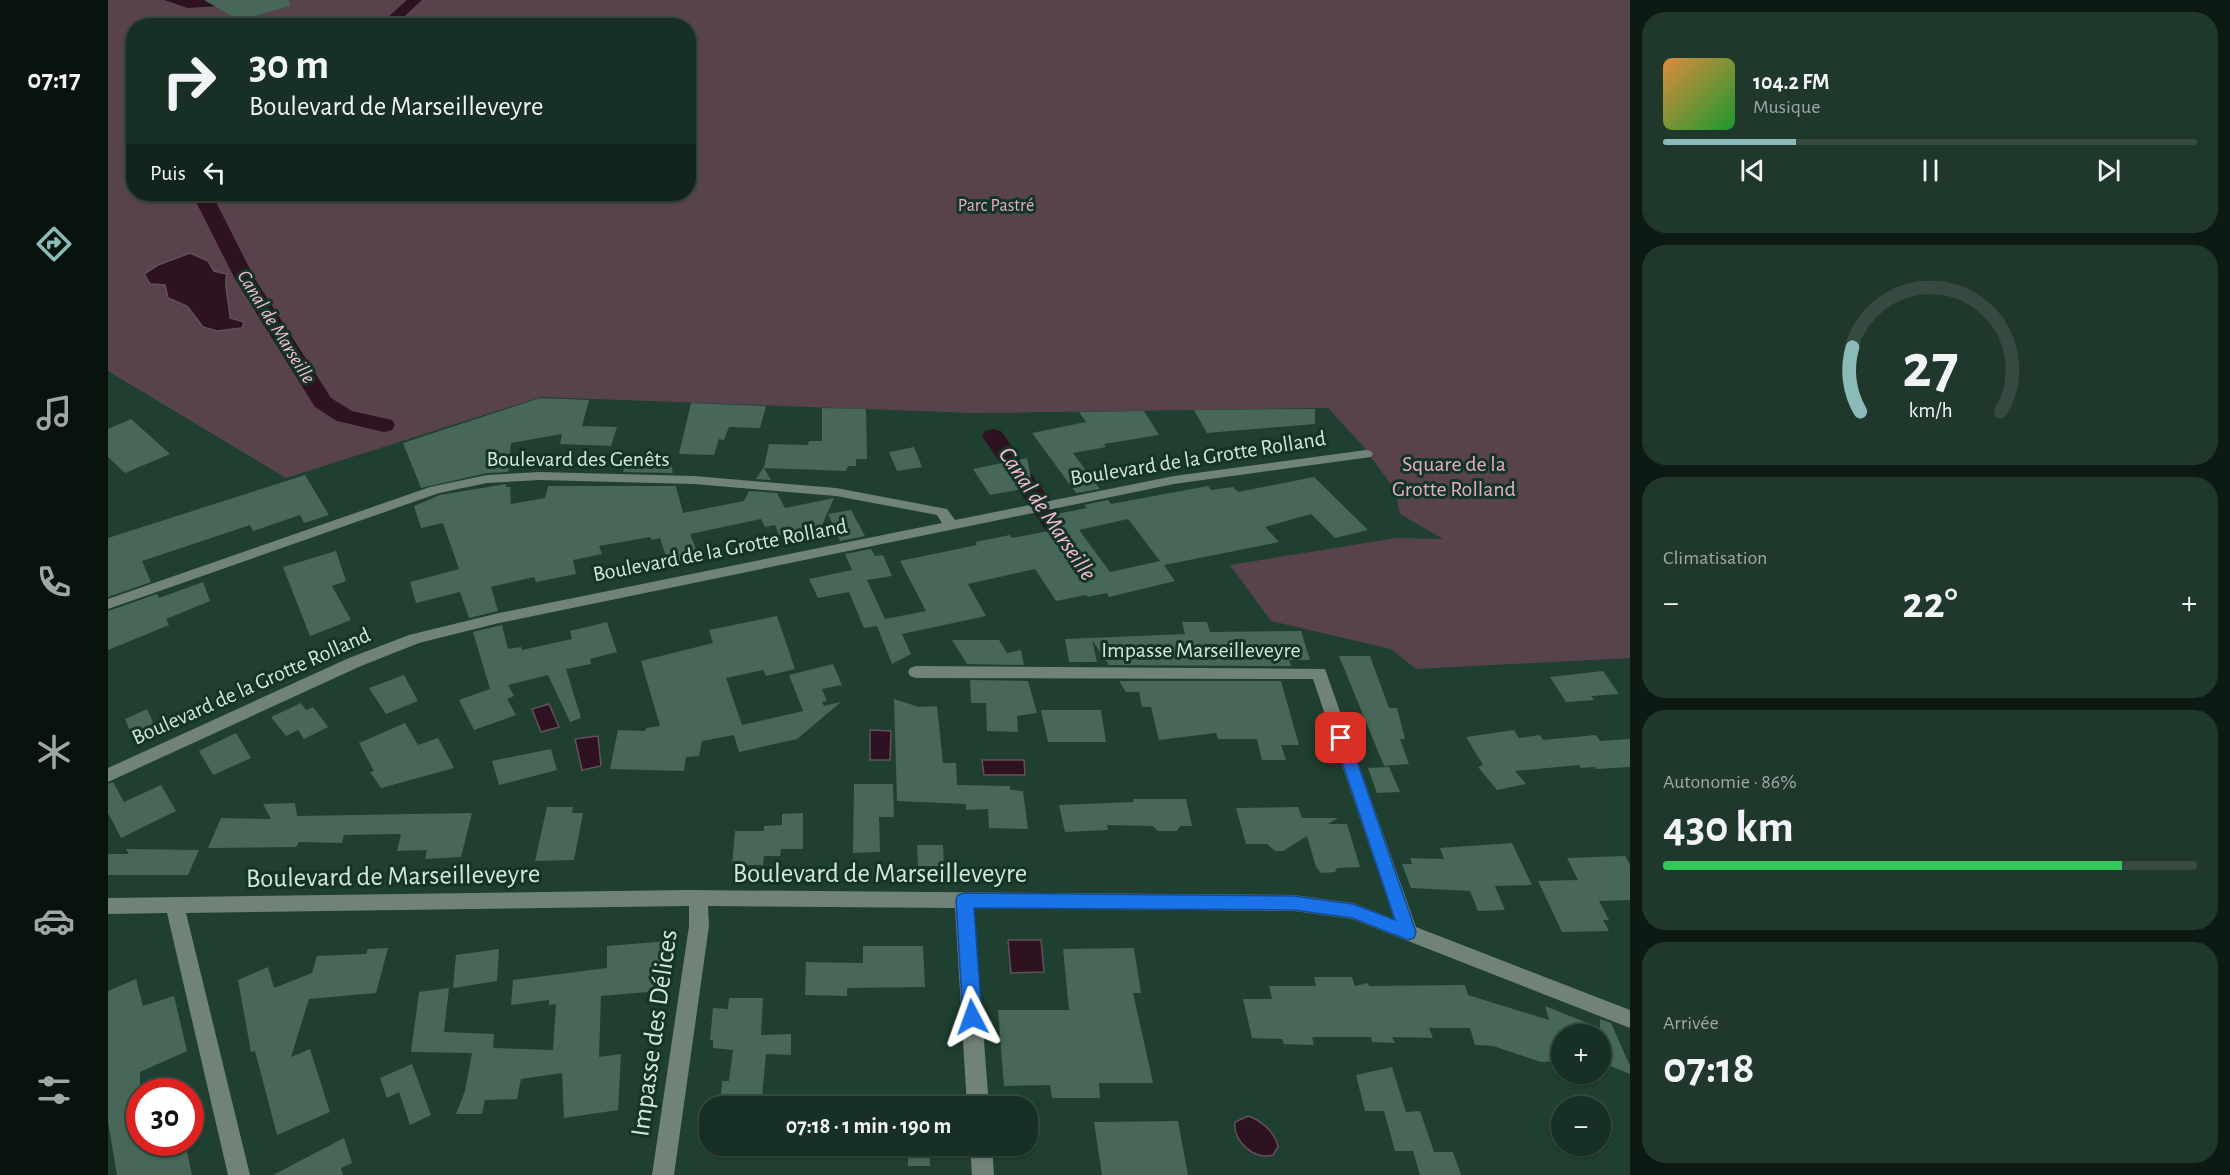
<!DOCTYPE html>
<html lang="fr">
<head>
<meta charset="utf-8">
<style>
	body { margin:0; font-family:"Alegreya Sans",sans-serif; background:#20372c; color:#f1f3f6; height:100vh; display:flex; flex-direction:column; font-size:22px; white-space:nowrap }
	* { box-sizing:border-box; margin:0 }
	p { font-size:20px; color:#9ea9a6 }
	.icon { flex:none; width:33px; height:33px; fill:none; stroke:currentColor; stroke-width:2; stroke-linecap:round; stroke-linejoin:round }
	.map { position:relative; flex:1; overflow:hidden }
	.details { display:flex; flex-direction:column; gap:12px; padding:12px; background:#0d1a14; width:600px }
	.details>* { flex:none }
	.hud { position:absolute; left:18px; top:18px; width:570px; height:183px; border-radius:24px; box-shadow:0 2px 4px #0004,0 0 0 2px #364a41; background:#172f24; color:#f1f3f6; overflow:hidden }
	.tools { position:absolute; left:1443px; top:1024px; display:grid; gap:12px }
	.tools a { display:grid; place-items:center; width:60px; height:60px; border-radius:50%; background:#172f24; box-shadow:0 2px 4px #0004,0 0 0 2px #364a41; font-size:30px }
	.speed { position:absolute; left:18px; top:1078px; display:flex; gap:12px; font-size:30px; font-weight:700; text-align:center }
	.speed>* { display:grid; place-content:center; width:78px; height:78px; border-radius:50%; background:#172f24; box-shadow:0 2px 4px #0004,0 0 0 2px #364a41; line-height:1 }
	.speed .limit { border:9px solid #d22; background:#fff; color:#111 }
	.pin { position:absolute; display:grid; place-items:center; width:51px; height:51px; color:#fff; margin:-26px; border-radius:12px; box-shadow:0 3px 9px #0006 }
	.me { position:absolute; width:66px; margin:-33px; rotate:356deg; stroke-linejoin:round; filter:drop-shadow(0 0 4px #0008) }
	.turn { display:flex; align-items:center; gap:21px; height:126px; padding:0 24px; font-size:27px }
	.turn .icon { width:78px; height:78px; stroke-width:2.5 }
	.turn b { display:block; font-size:42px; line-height:51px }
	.then { display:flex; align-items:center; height:57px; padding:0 24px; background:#0003; gap:12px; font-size:22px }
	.big { font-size:45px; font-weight:600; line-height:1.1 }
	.details .card { flex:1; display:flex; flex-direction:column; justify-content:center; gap:9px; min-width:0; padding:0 21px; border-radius:24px; background:#20372c }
	.details .dial { align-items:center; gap:0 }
	.dial svg { height:156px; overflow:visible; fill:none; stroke:#364a41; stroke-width:7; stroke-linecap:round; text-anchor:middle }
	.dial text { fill:#f1f3f6; stroke:none }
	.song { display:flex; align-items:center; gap:18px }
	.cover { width:72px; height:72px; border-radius:9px; background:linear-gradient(135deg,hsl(30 70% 55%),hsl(130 70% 35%)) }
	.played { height:6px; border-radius:3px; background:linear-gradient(90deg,#8bbbb9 25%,#364a41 25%) }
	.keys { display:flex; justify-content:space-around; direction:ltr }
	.heat { display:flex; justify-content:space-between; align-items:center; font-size:33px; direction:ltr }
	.charge { height:9px; border-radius:4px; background:linear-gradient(90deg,#34c759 86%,#364a41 0) }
	.trip { position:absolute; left:591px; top:1096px; width:339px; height:60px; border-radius:24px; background:#172f24; box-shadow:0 2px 4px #0004,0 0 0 2px #364a41; font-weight:600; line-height:60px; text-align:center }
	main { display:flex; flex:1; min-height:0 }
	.dock { display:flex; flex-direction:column; width:108px; justify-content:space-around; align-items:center; background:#09130e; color:#9ea9a6 }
	.dock .icon { width:42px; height:42px }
	.dock .current { color:#8bbbb9 }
	.dock b { font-size:27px; color:#f1f3f6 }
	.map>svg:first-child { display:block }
	.green { fill:#58434d; fill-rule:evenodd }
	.water { fill:#2f1222; stroke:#60525a; stroke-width:1.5 }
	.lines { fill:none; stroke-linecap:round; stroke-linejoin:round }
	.canal { fill:#2f1222; fill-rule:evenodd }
	.building { fill:#476858; fill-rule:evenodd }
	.minor { fill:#718279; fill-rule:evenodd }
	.route { fill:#1a73e8; stroke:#114b97; stroke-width:1.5 }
	.labels { text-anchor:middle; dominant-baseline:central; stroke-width:6; stroke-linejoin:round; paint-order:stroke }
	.far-park-label { font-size:18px; fill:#e9aac9; stroke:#143426 }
	.far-water-label { font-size:20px; font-style:italic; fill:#f9b9d8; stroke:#143426 }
	.street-label { font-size:22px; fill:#d4e6dc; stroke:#143426 }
	.park-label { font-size:22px; fill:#e9aac9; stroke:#143426 }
	.water-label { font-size:24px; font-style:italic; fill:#f9b9d8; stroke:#143426 }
	.near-street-label { font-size:27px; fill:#d4e6dc; stroke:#143426 }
</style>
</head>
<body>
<main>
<nav class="dock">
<b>07:17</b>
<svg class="icon current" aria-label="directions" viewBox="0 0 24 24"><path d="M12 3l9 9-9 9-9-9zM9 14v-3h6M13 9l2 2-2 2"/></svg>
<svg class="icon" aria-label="music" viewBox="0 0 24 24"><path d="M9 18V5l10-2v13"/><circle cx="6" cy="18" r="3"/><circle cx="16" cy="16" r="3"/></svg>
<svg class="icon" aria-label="phone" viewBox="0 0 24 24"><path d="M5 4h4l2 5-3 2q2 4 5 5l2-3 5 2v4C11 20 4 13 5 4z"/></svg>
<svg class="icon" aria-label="climate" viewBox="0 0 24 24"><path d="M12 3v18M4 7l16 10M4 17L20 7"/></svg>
<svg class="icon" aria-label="car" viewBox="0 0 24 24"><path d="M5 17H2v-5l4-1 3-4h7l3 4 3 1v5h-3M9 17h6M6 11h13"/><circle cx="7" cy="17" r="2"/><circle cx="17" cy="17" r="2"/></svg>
<svg class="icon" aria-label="filters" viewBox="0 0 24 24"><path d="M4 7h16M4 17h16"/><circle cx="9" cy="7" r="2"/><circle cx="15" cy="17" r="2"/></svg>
</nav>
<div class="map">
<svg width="1522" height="1175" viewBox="0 0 1522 1175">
	<rect width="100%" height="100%" fill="#1f3f30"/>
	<path class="green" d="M0,0H1522V658L1308,669L1283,649L1163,621L1122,565L1288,538L1335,539L1292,514L1287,490L1255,446L1220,408L866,413L433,397L178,478L0,371ZM26,26H580V194H26Z"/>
	<g class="water">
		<path d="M82,253L100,261L106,271L119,274C115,285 122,305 122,318L136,322L134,328L109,331L95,327L79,306L60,298L57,285L42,284L36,274L50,265Z"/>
		<polygon points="441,704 451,727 433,732 424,709"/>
		<polygon points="762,730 783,731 782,760 762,760"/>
		<polygon points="490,736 493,766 474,770 467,739"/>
		<polygon points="874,760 916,760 917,775 876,775"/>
		<polygon points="900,940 933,940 936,972 903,973"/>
		<path d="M1140,1116C1153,1120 1168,1133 1170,1147L1165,1155C1147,1161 1124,1141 1127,1122Z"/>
	</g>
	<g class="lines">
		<g class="canal">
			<polygon points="56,0 151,0 144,4 80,8"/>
			<polygon points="299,0 314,0 286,26 270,26"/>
			<polygon points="84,194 101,194 108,202 147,279 223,398 244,411 284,420 287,425 284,430 276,432 229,421 207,407 127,279"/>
			<polygon points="885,429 893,431 969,538 972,544 969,550 960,552 951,550 874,436 877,431"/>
		</g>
	</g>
	<g class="building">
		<polygon points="96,0 181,0 182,6 131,20"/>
		<polygon points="432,398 481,400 474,426 509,427 503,446 452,444 454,434 403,443 400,472 379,473 313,488 295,443"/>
		<polygon points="583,403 658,406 652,428 621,427 616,440 611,439 606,455 571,454"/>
		<polygon points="714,408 758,409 759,459 748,459 748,466 740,466 738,471 656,468 663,480 648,479 656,467 661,444 700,445 701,441 714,441"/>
		<polygon points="1207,409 1207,424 1099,433 1086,410"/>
		<polygon points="1036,411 1051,435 996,444 998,447 965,453 992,489 968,493 924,433 978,422 971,412"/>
		<polygon points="23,419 62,454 17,473 0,457 0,429"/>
		<polygon points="806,447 814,467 789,471 781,452"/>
		<polygon points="520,455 561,456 565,473 515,472"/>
		<polygon points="919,458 925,487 882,495 865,469"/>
		<polygon points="197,475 221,515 196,523 192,515 145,531 142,525 34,561 43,582 0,597 0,538"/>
		<path d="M1206,477L1260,530L1227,538L1203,514L1157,527L1171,542L1056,565L1067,581L1001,597L999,593L980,597L978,595L948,601L927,569L860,584L878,616L794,634L803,654L784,664L769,626L756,628L741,592L710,598L701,579L744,570L737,554L763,549L767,556L775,555L784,576L759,580L777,619L818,611L792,561L869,545L867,542L902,535L904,538L941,531L938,516L979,508L976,505L1000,500L1003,504L1100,486L1103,490L1125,487L1130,492ZM1020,519L1052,561L1002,572L971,530Z"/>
		<polygon points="398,484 398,487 402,487 403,504 437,498 440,486 568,486 575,513 636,501 641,491 669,493 677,508 726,498 707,541 701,528 671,535 667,525 657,527 653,519 582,534 592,560 561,566 552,538 544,540 542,537 491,546 494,554 465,560 468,574 428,582 426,577 383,587 390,611 361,618 352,592 308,603 302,582 351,569 335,523 313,528 306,506 332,495"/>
		<polygon points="743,510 757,536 732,541 720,514"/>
		<polygon points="228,551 238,581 224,586 243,620 202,636 175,567"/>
		<polygon points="95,582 102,601 58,619 61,625 0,650 0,611 49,594 51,598"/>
		<polygon points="669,616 687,669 658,676 655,670 618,678 634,725 695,711 681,675 725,664 734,685 714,689 719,701 714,702 716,706 733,702 689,739 631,752 626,735 594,741 591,756 578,757 576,771 502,769 510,730 537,731 538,728 552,726 533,661 605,643 601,630"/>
		<polygon points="499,622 509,652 482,659 483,664 458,669 473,718 462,722 440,675 400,685 406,696 399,699 408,715 366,730 351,700 382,689 365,632 394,625 400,649 413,647 414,650 464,639 462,631"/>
		<polygon points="1074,622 1099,622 1102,632 1193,631 1202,660 1181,660 1183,666 1169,666 1001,665 984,640 989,662 961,662 957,639 1077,634"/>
		<polygon points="844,640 891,640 899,653 913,650 916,665 859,664"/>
		<polygon points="1231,656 1262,656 1281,708 1289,708 1297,739 1292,739 1301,764 1276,766"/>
		<polygon points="1495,671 1511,694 1483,696 1486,700 1458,702 1442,677"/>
		<polygon points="296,675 310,701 278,714 261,688"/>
		<polygon points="862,680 920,681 929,713 909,716 910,732 879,731 878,703 863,703"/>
		<polygon points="1011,681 1173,681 1191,745 1173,745 1178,760 1154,760 1149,739 1110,739 1108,733 1051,740 1043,707 1034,707 1031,692 1018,692"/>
		<polygon points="786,699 811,707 829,706 835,763 848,763 849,785 902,786 902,790 915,791 920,829 881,828 880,809 858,810 858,804 789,801"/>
		<polygon points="193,703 198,710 205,707 220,727 196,739 190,730 178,736 163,717"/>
		<polygon points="39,709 48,729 25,739 17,719"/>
		<polygon points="933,710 993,710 998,742 940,742"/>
		<polygon points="297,723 310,745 330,738 346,768 273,788 262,772 266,771 251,743"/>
		<polygon points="1406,730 1411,738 1432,735 1435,740 1488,735 1492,741 1522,739 1522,767 1488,769 1487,767 1473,768 1471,765 1407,771 1418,784 1389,790 1370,767 1375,765 1358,737"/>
		<polygon points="128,733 143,758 105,775 91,751"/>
		<polygon points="443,749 449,770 391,785 384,761"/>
		<polygon points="1281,767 1292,792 1269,793 1260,768"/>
		<polygon points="5,782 16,802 53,785 68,811 13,838 0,813 0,784"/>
		<polygon points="746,784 785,784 786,817 771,817 772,852 745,853"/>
		<polygon points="1025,799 1078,799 1084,826 1072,826 1069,831 1050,831 1045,826 999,825 1000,830 957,832 951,805 1026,802"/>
		<polygon points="187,803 189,816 364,813 353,857 317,859 319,850 289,851 293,834 236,835 234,843 191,842 188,847 100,848 113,818 163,819 155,804"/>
		<polygon points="439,807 465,807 464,813 475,813 466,860 427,861"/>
		<polygon points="1190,807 1194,818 1230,818 1220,824 1239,824 1252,867 1229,868 1227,872 1213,873 1208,867 1199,836 1175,851 1167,851 1159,844 1138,844 1128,808"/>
		<polygon points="695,813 695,849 673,849 672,856 656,856 655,865 624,865 627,831 656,831 656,826 674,825 674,814"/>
		<polygon points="1404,843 1424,885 1387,886 1397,910 1370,911 1362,891 1303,888 1294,864 1304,864 1302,858 1336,859 1332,848"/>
		<polygon points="809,845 835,845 836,866 810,866"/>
		<polygon points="18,849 91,850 80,875 0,875 0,854 21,854"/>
		<polygon points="1517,856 1522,865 1522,900 1491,901 1501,920 1495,920 1501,931 1454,932 1430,881 1470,880 1459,858"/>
		<polygon points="560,941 552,991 493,996 491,1057 513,1054 510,1110 456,1118 454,1073 413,1079 409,1099 377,1100 374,1114 348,1114 357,1091 364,1053 303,1052 311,992 341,988 336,1032 386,1034 385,1048 445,1050 448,1004 441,1005 441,1000 403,1005 405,980 499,968 499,946"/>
		<polygon points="755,946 815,946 817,987 739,988 739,996 697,995 698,962 755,963"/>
		<polygon points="280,948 268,993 201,999 183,1057 202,1049 222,1112 169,1135 147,1051 143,1052 130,980 160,967 166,988 204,973 209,956 258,954 260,949"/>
		<polygon points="1026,948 1033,993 1025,993 1045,1083 991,1083 992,1098 944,1098 942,1085 896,1086 890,1010 961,1010 955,949"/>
		<polygon points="391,949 389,981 345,988 348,955"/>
		<polygon points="1206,977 1244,977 1247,986 1260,983 1261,986 1357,985 1360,995 1441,1020 1437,1006 1492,1028 1492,1019 1503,1023 1522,1066 1522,1074 1492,1062 1492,1035 1454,1035 1454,1061 1433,1062 1385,1046 1367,1045 1362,1028 1321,1028 1325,1038 1284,1037 1287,1043 1264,1042 1263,1037 1204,1037 1206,1045 1176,1044 1174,1039 1144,1038 1135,999 1164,999 1161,986 1208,986"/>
		<polygon points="28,979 35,1006 66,996 79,1051 32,1072 32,1143 77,1143 84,1175 9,1175 0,1122 0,991"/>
		<polygon points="621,998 655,998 653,1035 683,1034 683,1055 658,1054 653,1107 612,1107 614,1081 621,1081 625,1050 605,1048 605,1040 602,1040 605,1008 620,1009"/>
		<polygon points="304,1064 323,1115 302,1125 291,1092 279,1098 272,1078"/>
		<polygon points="1284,1067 1298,1112 1312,1111 1326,1152 1345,1152 1353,1175 1312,1175 1305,1151 1287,1151 1276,1111 1257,1111 1248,1075"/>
		<polygon points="1070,1121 1080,1175 994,1175 986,1122"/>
		<polygon points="236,1138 244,1163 233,1168 235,1175 165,1175"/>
		<rect x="800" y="1146" width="22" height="20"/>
	</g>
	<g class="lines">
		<g class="minor">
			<polygon points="1258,450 1263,451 1265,454 1263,457 1066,484 391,623 311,643 253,666 0,782 0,768 241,658 301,635 391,613 834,523 829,515 728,496 586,484 432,480 379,483 331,493 0,609 0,599 322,487 379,475 432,472 586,476 728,488 839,509 847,520 1066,476"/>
			<polygon points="808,666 1217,669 1308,927 1522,1010 1522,1028 1244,919 1186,911 866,908 881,1107 859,1107 847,908 600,906 601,926 566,1175 544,1175 581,926 581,906 78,913 142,1175 120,1175 59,913 0,914 0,898 579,890 1186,895 1245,903 1286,919 1205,679 808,678 802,676 800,672 802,668"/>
			<polygon points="862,1146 884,1146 886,1175 864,1175"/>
		</g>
	</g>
	<polygon class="route" points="1233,732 1241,738 1308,932 1306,938 1300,940 1244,918 1186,910 866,908 874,1017 871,1023 864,1026 858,1023 855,1017 848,900 850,895 856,893 1186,896 1245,904 1287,920 1226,738"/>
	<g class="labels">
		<g class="far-park-label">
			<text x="888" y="206">Parc Pastré</text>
		</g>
		<g class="far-water-label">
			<text transform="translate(168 327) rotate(58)">Canal de Marseille</text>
		</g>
		<g class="street-label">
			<text transform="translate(1090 458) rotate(-9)">Boulevard de la Grotte Rolland</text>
			<text x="470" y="459">Boulevard des Genêts</text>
			<text transform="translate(612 550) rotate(-11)">Boulevard de la Grotte Rolland</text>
			<text x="1093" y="650">Impasse Marseilleveyre</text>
			<text transform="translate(143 686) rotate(-24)">Boulevard de la Grotte Rolland</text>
		</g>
		<g class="park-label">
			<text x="1346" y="464">Square de la<tspan x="1346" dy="25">Grotte Rolland</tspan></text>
		</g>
		<g class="water-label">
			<text transform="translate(939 514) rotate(56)">Canal de Marseille</text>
		</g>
		<g class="near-street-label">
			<text x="772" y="873">Boulevard de Marseilleveyre</text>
			<text transform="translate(285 876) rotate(-1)">Boulevard de Marseilleveyre</text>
			<text transform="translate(546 1033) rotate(-82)">Impasse des Délices</text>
		</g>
	</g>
</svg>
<div class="tools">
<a>+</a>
<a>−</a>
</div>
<div class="speed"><div class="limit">30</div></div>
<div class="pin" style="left:1233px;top:738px;background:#d93025"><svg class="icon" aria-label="arrive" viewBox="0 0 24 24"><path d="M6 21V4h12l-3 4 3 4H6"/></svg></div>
<svg class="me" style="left:864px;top:1017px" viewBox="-20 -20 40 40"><path d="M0-17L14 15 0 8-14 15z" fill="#1a73e8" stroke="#fff" stroke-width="4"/></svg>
<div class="trip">07:18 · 1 min · 190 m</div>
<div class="hud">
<div class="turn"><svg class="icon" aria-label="right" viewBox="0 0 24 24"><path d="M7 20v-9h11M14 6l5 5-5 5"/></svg><div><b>30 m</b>Boulevard de Marseilleveyre</div></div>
<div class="then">Puis<svg class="icon" aria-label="left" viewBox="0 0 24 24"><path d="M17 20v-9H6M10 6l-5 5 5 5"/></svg></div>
</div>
</div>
<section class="details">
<div class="card">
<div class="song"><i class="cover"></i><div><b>104.2 FM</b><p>Musique</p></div></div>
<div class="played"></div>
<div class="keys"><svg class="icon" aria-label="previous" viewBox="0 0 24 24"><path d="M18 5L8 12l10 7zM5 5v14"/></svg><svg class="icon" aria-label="pause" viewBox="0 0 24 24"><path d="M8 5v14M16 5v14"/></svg><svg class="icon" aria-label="next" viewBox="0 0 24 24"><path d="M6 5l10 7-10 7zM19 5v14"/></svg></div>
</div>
<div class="card dial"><svg viewBox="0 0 100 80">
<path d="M14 69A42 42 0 1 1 86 69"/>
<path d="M14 69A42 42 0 0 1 10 36" stroke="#8bbbb9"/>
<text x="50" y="56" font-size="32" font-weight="700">27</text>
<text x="50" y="72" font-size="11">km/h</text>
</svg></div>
<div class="card"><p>Climatisation</p>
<div class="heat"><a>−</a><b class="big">22°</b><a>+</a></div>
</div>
<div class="card"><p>Autonomie · 86%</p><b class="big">430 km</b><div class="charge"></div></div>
<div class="card"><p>Arrivée</p><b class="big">07:18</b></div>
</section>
</main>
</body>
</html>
